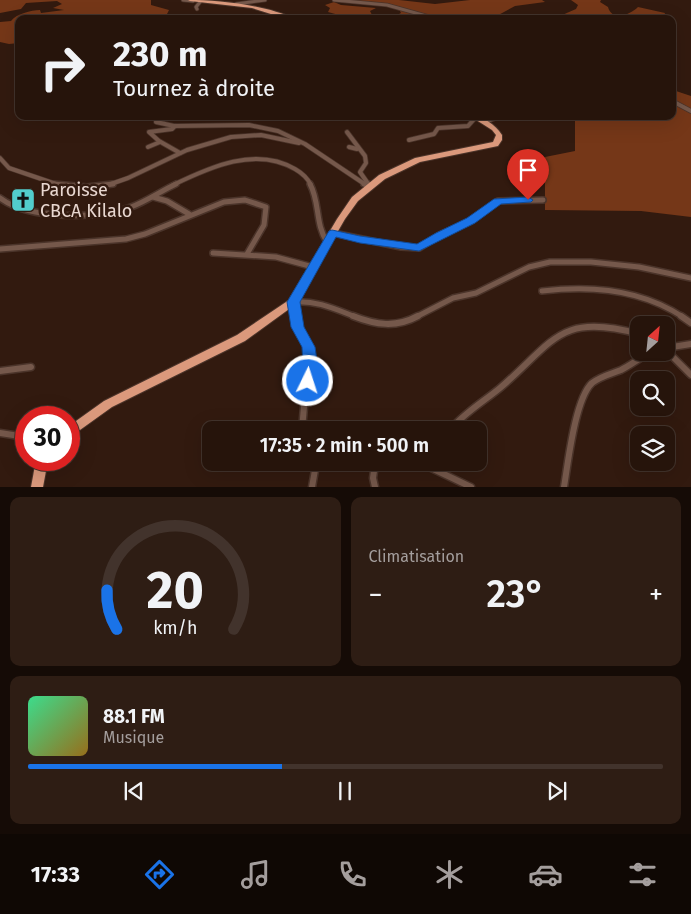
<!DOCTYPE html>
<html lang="fr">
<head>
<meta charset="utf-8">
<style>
	body { margin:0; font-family:"Fira Sans",sans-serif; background:#2e1d14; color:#f1f3f6; height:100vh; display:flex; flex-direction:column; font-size:19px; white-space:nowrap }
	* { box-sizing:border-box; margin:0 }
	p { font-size:16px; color:#a49e9d }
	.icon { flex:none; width:28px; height:28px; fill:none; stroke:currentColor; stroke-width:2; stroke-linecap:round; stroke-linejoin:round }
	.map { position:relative; height:487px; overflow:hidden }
	.sheet { display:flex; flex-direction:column; gap:10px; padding:10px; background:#150b06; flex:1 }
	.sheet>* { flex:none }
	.hud { position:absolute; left:15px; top:15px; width:661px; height:105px; border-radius:10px; box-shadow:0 5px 20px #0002,0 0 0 1px #42332c; background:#26140b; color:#f1f3f6; overflow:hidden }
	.needle { width:32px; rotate:27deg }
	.controls { position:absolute; left:630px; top:316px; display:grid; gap:10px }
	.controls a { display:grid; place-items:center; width:45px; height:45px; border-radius:10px; background:#26140b; box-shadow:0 5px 20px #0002,0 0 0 1px #42332c; font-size:25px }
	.speed { position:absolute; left:15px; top:406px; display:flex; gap:10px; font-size:25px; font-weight:700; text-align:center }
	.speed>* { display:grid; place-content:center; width:65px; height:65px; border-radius:50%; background:#26140b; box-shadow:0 5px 20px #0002,0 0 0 1px #42332c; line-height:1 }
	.speed .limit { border:8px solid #d22; background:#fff; color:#111 }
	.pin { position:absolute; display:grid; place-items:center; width:42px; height:42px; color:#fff; margin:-51px -21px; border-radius:50% 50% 50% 0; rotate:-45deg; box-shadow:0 0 5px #0007 }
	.pin .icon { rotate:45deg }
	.me { position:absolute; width:55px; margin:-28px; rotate:4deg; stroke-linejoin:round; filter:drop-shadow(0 0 4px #0008) }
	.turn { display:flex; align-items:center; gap:18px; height:105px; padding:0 15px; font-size:22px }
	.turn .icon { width:65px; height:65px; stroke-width:2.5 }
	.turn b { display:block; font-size:35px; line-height:42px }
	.big { font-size:38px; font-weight:600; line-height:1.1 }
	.sheet .tile { flex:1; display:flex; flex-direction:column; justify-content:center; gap:8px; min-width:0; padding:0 18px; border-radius:10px; background:#2e1d14 }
	.sheet .dial { align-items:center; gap:0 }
	.dial svg { height:130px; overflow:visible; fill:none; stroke:#42332c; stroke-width:7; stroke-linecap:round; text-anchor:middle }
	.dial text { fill:#f1f3f6; stroke:none }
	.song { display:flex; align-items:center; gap:15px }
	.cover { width:60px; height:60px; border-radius:8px; background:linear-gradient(135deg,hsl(150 70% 55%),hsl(40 70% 35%)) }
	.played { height:5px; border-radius:2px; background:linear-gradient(90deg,#1a73e8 40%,#42332c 40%) }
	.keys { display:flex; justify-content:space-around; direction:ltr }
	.heat { display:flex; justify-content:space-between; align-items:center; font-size:28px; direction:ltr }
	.sheet .tiles { flex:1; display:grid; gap:10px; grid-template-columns:1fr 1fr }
	.tile:last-child { grid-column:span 2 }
	.trip { position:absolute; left:202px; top:421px; width:285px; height:50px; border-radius:10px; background:#26140b; box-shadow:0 5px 20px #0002,0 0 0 1px #42332c; font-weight:600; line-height:50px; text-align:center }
	.tab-bar { display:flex; height:80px; justify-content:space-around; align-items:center; background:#0f0804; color:#a49e9d }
	.tab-bar .icon { width:35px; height:35px }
	.tab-bar .on { color:#1a73e8 }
	.tab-bar b { font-size:22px; color:#f1f3f6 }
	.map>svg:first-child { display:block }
	.forest { fill:#753718 }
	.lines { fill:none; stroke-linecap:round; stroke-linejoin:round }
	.minor-far3-casing { stroke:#4b342a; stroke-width:4.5 }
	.minor-far2-casing { stroke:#4b342a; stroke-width:5.5 }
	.minor-far1-casing { stroke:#4b342a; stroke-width:8 }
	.minor-casing { stroke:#4b342a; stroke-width:9 }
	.trunk-casing { stroke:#4b342a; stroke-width:2 }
	.minor-far3 { stroke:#75584b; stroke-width:3 }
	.minor-far2 { stroke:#75584b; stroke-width:4 }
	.minor-far1 { stroke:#75584b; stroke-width:5 }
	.minor { stroke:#75584b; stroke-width:6 }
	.trunk { fill:#db997c; fill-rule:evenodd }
	.route { fill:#1a73e8; stroke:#114b97 }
	.labels { text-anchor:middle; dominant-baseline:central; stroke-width:5; stroke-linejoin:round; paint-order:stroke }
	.poi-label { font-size:18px; fill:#e8d7d0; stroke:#321a0f; text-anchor:start }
</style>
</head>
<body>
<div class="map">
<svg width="691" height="487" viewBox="0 0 691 487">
	<rect width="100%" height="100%" fill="#321a0f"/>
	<g class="forest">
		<path d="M0,0H151V5L169,10L166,16L172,19H19V43L9,44L0,42V22L11,21C16,14 31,10 40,10L41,13L64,10L53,8L62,4L57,1L26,3L21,9L0,13Z"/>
		<polygon points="356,0 399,0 435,4 470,0 542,0 545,2 515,6 491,19 389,19 401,13 400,11 393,7 355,2"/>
		<path d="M571,0H601L600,2L608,7C612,22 630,15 638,7L665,13L664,16L652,15L631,19H553L576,9L578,5Z"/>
		<path d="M334,2L341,5L376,8L370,11L372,15C357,16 342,17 328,12L330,8L325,5Z"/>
		<polygon points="673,90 691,96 691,217 641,211 545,210 545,157 575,151 575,120 577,116 672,116"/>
	</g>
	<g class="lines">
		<defs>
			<g id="minor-far3">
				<polyline points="183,0 193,1"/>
				<polyline points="334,0 387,5 437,19"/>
				<polyline points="236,4 265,0"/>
				<polyline points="197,9 196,7 200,2"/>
			</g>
			<g id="minor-far2">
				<polyline points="672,101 691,111"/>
				<polyline points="485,116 485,122 501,116"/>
				<polyline points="156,122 174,126 249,125 278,131 305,144 366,185"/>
				<polyline points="175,126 172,129 149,132 159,141 180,153"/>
				<polyline points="347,132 365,156 366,163 360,172 369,185"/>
				<polyline points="409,140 434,134 438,128 468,126 476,117"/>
				<polyline points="148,147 160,142"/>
				<polyline points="349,147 357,149"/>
				<polyline points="0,158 9,168 59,185"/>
				<polyline points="108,185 128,178 187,150 231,137 261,135 299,143"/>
				<path d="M173,185C210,167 256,146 295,169C302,173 307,177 311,185"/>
			</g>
			<g id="minor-far1">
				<polyline points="53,184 87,187 113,184"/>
				<path d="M310,184C320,202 315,224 327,242"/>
				<polyline points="364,184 370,187 368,184"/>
				<polyline points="153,197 167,201 189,214"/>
				<path d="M0,198C29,220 98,219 131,207C147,201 161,191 176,184"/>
				<polyline points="333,233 401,247 419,248 440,235 471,221 498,201 543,200"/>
				<polyline points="0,249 126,239 145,234 224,202 245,200 266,207 264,225 247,254"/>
				<polyline points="213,253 276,257 313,267"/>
				<path d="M542,291C591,285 641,289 683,317"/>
				<path d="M295,317L293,302C316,300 335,309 356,317"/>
				<polyline points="416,317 453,298 476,293 529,267 550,262 591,262 639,267 691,278"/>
			</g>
			<g id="minor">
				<polyline points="295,316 297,327 308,347 311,367 305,395 302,430"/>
				<path d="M353,316C376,325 396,328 418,316"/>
				<polyline points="681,316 691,323"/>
				<polyline points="666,348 691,344"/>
				<polyline points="666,350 691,375"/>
				<polyline points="0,371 31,367"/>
				<path d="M450,430C464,413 483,402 500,388C554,342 559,312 639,334"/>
				<polyline points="0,433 26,437"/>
				<polyline points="311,462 315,470 312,487"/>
				<polyline points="365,462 429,467 471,487"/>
				<polyline points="375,464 373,478 375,487"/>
				<path d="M564,487C568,463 575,399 592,383C601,376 611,374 621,370C631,365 641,357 651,352"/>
			</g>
			<g id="trunk">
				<path d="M188,0C219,0 267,5 295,19H287L252,8L190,1Z"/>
				<path d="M470,116C483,116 495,124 502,135V140L498,146L420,162L385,179L358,201L345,219L296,304L245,341L112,407L73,435L69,437V426L104,401L237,335L289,300L337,219L352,197L379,175L415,158L493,142L496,135L492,130Z"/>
				<polygon points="36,460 48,460 43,487 31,487"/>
			</g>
		</defs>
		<use href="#minor-far3" class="minor-far3-casing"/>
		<use href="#minor-far2" class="minor-far2-casing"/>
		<use href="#minor-far1" class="minor-far1-casing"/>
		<use href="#minor" class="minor-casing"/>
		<use href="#trunk" class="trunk-casing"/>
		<use href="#minor-far3" class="minor-far3"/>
		<use href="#minor-far2" class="minor-far2"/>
		<use href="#minor-far1" class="minor-far1"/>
		<use href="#minor" class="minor"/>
		<use href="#trunk" class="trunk"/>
	</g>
	<polygon class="route" points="528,197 533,200 531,202 501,204 475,223 419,251 360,243 336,237 300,302 304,327 315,347 318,367 313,385 308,386 303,385 301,381 303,367 302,347 291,327 287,302 329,231 332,230 360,236 417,244 436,233 467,218 494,199"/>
	<defs>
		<symbol id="church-square" viewBox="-11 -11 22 22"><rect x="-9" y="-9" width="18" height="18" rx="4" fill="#52cdcc" stroke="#321a0f"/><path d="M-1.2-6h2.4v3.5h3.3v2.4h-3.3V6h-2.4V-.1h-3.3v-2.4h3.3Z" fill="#111"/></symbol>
	</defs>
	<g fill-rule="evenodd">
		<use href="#church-square" x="9" y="186" width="28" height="28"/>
	</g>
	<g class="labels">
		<g class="poi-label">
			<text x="40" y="190">Paroisse<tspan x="40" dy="21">CBCA Kilalo</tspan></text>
		</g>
	</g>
</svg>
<div class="controls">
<a><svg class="needle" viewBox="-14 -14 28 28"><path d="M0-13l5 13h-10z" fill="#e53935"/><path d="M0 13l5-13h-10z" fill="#a49e9d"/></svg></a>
<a><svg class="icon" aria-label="search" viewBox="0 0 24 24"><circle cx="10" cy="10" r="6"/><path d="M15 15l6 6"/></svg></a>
<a><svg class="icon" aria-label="layers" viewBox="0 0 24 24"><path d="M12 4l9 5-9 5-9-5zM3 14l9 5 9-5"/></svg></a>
</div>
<div class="speed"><div class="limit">30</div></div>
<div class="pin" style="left:528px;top:200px;background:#d93025"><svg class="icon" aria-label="arrive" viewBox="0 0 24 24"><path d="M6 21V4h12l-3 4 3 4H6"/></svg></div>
<svg class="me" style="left:308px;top:381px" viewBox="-20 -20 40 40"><circle r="17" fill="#1a73e8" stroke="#fff" stroke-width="3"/><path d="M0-11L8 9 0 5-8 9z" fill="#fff"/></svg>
<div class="trip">17:35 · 2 min · 500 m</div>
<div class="hud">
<div class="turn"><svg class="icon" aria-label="right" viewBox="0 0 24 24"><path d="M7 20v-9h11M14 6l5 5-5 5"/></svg><div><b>230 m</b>Tournez à droite</div></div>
</div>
</div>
<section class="sheet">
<div class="tiles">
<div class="tile dial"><svg viewBox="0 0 100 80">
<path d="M14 69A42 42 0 1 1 86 69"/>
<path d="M14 69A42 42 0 0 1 8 45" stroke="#1a73e8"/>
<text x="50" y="56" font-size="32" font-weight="700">20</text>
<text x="50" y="72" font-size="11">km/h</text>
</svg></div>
<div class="tile"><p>Climatisation</p>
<div class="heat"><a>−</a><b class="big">23°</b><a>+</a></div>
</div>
<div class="tile">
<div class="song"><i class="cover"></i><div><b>88.1 FM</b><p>Musique</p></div></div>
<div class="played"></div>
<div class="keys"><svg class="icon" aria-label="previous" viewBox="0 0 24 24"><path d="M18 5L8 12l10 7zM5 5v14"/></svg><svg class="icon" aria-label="pause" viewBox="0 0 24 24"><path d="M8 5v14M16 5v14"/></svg><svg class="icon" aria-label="next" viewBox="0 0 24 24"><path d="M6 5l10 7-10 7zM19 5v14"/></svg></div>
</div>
</div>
</section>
<nav class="tab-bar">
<b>17:33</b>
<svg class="icon on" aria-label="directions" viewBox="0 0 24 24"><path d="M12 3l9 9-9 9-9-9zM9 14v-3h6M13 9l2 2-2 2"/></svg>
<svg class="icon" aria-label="music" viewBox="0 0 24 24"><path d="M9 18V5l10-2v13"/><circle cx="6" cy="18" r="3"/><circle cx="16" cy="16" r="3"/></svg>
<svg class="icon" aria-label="phone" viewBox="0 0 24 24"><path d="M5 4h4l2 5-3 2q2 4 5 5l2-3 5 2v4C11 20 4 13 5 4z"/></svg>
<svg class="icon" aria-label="climate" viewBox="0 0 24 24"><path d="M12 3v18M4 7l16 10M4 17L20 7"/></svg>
<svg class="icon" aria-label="car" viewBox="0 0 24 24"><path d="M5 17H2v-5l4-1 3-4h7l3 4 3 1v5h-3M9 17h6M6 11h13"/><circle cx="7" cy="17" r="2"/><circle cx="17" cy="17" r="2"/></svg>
<svg class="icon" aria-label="filters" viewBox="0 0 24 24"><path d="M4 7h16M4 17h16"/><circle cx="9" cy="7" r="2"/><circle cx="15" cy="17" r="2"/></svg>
</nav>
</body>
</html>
